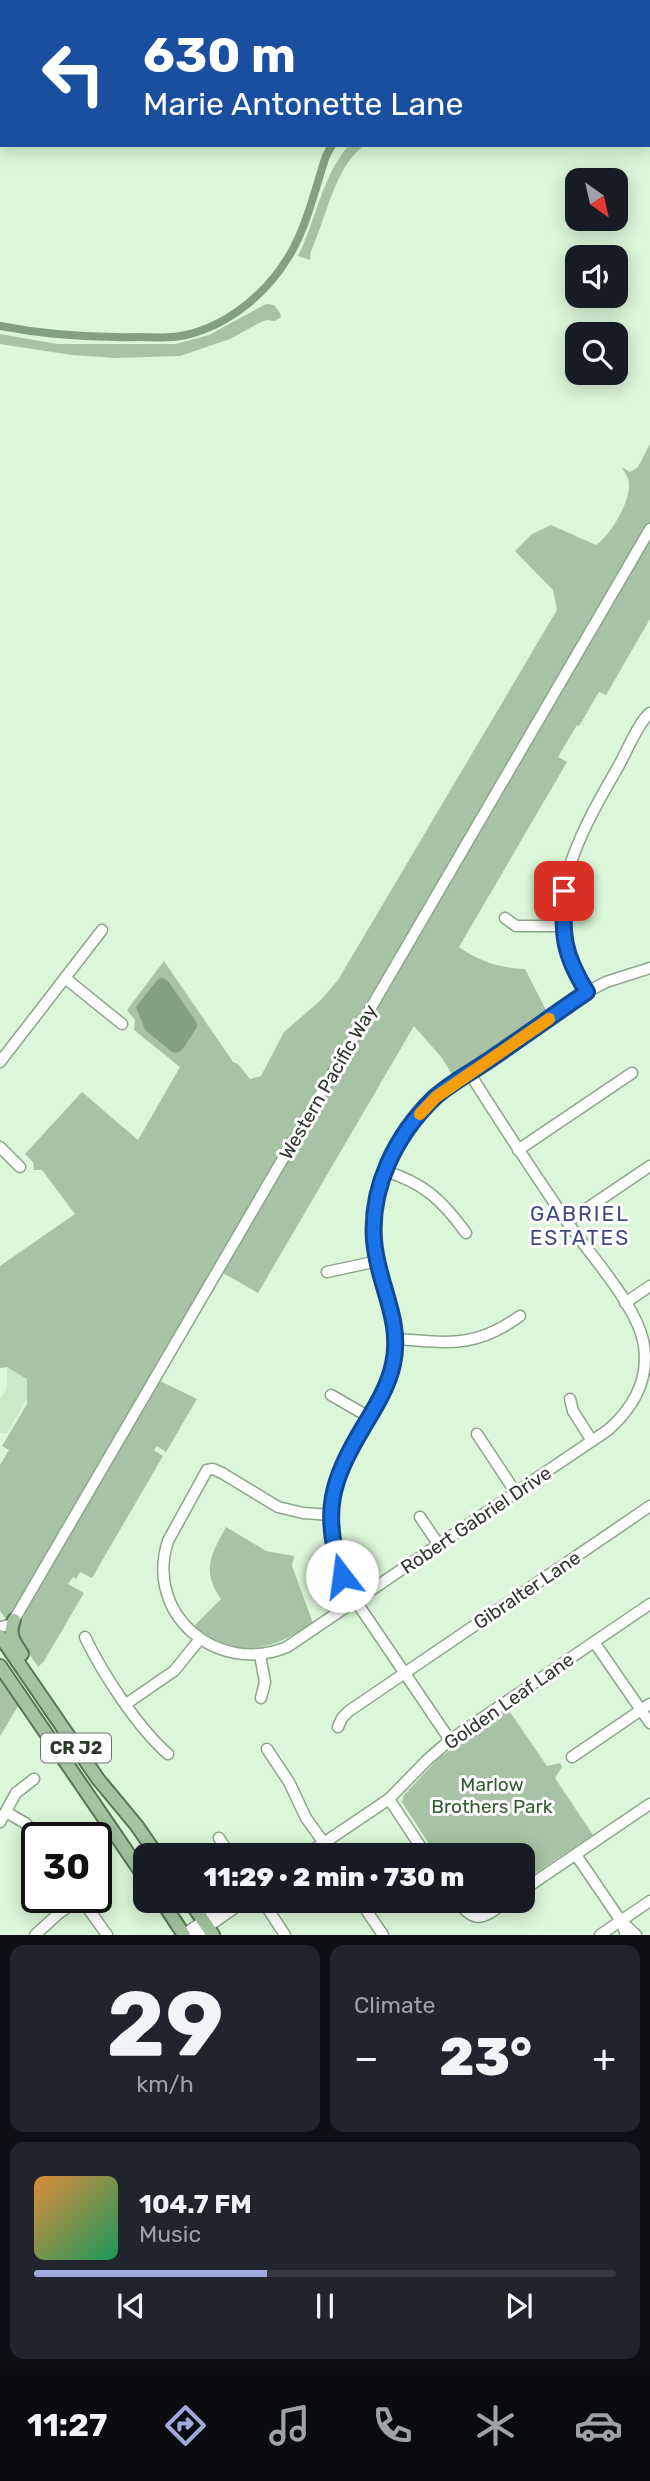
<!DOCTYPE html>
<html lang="en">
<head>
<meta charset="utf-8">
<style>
	body { margin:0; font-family:Rubik,sans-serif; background:#20242c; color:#f1f3f6; height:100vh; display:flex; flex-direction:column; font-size:26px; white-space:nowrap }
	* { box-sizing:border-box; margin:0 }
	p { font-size:23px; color:#9ea1a6 }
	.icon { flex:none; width:38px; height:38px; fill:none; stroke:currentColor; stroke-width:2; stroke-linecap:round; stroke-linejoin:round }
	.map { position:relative; height:1935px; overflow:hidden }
	.drawer { display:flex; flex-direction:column; gap:10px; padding:10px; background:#0d0f14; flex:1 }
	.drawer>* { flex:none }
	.top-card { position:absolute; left:0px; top:0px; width:651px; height:147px; box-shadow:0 4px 18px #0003; background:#1a4fa0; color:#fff; overflow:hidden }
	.needle { width:46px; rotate:146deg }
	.fabs { position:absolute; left:565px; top:168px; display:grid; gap:14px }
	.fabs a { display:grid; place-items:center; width:63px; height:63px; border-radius:14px; background:#171b24; box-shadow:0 4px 18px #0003; font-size:35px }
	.speed { position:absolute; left:21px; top:1822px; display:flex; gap:14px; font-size:35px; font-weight:700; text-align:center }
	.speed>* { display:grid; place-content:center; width:91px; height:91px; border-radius:50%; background:#171b24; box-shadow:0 4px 18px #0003; line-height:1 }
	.speed .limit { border:4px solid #111; border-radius:10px; background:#fff; color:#111 }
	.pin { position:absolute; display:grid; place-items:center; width:60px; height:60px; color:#fff; margin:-30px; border-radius:14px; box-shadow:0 4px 10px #0006 }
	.me { position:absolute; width:77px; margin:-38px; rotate:345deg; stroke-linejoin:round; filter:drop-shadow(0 0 5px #0008) }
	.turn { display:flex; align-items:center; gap:24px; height:147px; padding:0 28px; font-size:32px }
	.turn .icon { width:91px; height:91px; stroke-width:2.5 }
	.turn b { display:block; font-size:49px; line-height:60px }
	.big { font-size:52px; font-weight:800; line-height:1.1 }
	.drawer .card { flex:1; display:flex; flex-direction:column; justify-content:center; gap:10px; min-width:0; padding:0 24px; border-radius:14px; background:#20242c }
	.drawer .dial { align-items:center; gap:0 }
	.dial b { font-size:91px; line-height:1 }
	.song { display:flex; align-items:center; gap:21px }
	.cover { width:84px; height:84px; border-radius:10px; background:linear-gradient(135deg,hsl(30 70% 55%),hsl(150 70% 35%)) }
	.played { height:7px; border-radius:4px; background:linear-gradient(90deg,#a1a8de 40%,#363941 40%) }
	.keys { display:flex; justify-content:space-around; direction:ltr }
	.heat { display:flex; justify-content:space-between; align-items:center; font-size:38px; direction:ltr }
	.drawer .tiles { flex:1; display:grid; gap:10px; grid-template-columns:1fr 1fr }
	.card:last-child { grid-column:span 2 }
	.trip { position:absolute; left:133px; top:1843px; width:402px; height:70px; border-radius:14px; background:#171b24; box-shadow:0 4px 18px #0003; font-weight:800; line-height:70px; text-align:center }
	.tab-bar { display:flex; height:112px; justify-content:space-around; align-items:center; background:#090b0e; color:#9ea1a6 }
	.tab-bar .icon { width:49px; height:49px }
	.tab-bar .active { color:#a1a8de }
	.tab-bar b { font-size:32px; color:#f1f3f6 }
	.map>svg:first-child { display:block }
	.built { fill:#caeac7 }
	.green { fill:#a7c2a4 }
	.water { fill:#83a180 }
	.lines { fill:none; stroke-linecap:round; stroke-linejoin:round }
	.canal { stroke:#83a180; stroke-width:8 }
	.minor-casing { stroke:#8ca68a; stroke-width:13 }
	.major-casing { stroke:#547850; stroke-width:16 }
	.minor { stroke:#fff; stroke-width:10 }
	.major { stroke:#a4c3a1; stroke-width:12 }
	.route-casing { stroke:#114b97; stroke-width:18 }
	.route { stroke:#1a73e8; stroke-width:12 }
	.slow { stroke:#f59e0b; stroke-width:12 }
	.labels { text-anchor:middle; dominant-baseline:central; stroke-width:6; stroke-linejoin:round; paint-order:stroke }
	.shield { fill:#fff; stroke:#6d746c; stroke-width:2 }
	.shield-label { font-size:18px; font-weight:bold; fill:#2e382d }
	.street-label { font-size:19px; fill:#2e382d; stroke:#fff }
	.park-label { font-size:19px; fill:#315c2d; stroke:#fff }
	.neighbourhood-label { font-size:21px; letter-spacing:2px; fill:#3f4b87; stroke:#fff }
</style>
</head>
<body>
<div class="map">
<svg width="650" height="1935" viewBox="0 0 650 1935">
	<rect width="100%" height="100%" fill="#dbf6d8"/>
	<polygon class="built" points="7,1366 27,1378 27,1399 7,1433 0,1433 0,1399 7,1388"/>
	<g class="green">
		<path d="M349,145H365C335,165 326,219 311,251L310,260L298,256C316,220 322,176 349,145Z"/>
		<polygon points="266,304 274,305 280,313 281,317 275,321 267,320 261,322 230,339 180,356 116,358 72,355 0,344 0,334 57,344 176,344 209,335"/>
		<path d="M650,444V523L14,1616L6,1619L0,1611V1465L9,1450L2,1446L27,1404V1379L7,1367L0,1368V1266L75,1214L42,1170H34L33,1162L25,1154L82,1092L138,1140L180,1067L134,1030L135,1020L127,1010L164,961L233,1062L238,1064L250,1079L261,1076L284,1032L321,1000L338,980L557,610L553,590L515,551L532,534L551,525L596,545C610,536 631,501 629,483C629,478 624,472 622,467L630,472L638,467Z"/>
		<path d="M650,538V619L606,695L599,692L579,726L577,725L558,757L567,762L459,947C480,962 500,968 525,969L547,1012L453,1076L442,1058L414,1026L258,1293L223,1273Z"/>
		<polygon points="160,1381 197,1399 166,1452 157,1446 154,1450 163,1456 92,1578 80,1572 76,1579 73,1577 68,1584 84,1593 44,1661 38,1667 16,1634 18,1623"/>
		<path d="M226,1527L266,1551L294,1556L292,1566L313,1623C271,1651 236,1661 194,1626L221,1599C201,1571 211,1554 226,1527Z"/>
		<polygon points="0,1674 20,1703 0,1736"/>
		<polygon points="508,1709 547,1766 560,1763 562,1767 555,1778 593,1835 523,1881 523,1855 436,1855 402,1802 404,1795 439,1758"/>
	</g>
	<path class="water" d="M163,978L168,981L197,1023V1027L182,1050L177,1053L172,1052L145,1030C145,1029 137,1010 136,1007L158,979Z"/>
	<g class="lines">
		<g class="canal">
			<polyline points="649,12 650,12"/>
			<path d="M0,326C46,335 91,338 138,337C154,337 170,339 186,335C229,325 267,293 289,256C307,226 315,189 326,156L332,145"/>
		</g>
		<defs>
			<g id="minor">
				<polyline points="505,918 516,926 562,926"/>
				<polyline points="65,978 122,1024"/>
				<path d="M587,992C579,979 569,964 565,949C548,887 588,819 618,767C626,753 639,721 650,713"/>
				<polyline points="0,1062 102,930"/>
				<polyline points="0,1147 20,1167"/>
				<polyline points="518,1150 632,1073"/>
				<path d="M385,1171C424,1183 442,1200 466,1233"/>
				<polyline points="567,1222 650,1166"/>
				<polyline points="327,1272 378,1261"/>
				<polyline points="625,1303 650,1286"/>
				<path d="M397,1339C448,1343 476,1348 520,1316"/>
				<polyline points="331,1395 369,1417"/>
				<polyline points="570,1399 573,1411 592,1441"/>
				<polyline points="477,1434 516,1493"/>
				<path d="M331,1515L303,1513L278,1507L222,1473L213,1469L207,1470L168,1541C144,1615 218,1676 287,1647L608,1430C633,1408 649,1380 644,1346C639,1307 589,1254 566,1220C533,1172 501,1123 470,1074"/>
				<polyline points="420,1517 439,1545"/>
				<polyline points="0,1627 10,1625 14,1620 650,529"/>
				<path d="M85,1637C102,1673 138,1728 168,1754"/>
				<polyline points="594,1642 650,1723"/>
				<polyline points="260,1655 265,1682 261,1698"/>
				<polyline points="126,1704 174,1671 200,1639"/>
				<polyline points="338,1727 342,1718 349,1711 650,1506"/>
				<path d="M450,1740L349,1591C320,1531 326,1492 358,1436C371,1414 385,1394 391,1370C406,1320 378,1287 374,1240C370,1187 396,1135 434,1098C451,1082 476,1070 495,1056C526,1035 556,1014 587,992L606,982L650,968"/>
				<polyline points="267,1749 289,1782 306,1818 324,1843"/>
				<polyline points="572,1757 650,1704"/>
				<polyline points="389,1799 426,1855"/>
				<polyline points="6,1812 25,1823 40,1838"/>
				<polyline points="0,1822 16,1793 34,1779"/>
				<polyline points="219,1838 230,1855"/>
				<polyline points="306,1855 389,1799 427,1760 450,1740 650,1604"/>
				<polyline points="576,1855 621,1921 626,1935"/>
				<polyline points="523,1890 650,1804"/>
				<polyline points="80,1897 107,1935"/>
				<polyline points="262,1900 285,1935"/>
				<path d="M457,1900C476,1928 486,1916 508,1900"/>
				<polyline points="360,1901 383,1935"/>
				<polyline points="621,1921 636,1935"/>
				<polyline points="35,1935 58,1914 81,1898"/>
				<polyline points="183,1935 234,1900"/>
				<polyline points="196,1935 246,1900"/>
				<polyline points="600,1935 650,1901"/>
			</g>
			<g id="major">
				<path d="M14,1620C8,1634 14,1642 22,1654"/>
				<polyline points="0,1636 98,1779 137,1826 157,1855"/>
				<polyline points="0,1666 145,1878"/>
				<polyline points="161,1900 184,1935"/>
				<polyline points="189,1900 213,1935"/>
			</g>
		</defs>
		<use href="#minor" class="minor-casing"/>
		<use href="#major" class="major-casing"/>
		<use href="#minor" class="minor"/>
		<use href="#major" class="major"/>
	</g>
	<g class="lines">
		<defs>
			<path id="route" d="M342,1576C321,1513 331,1481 364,1426C376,1406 388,1387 393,1364C403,1319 377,1284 374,1240C370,1187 396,1135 434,1098C451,1082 476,1070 495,1056C526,1035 556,1013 587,992C563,954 562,935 564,891"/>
		</defs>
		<use href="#route" class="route-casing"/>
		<use href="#route" class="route"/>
		<polyline class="slow" points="420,1114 436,1097 549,1019"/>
	</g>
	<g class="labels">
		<rect class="shield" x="41" y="1733.5" width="70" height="29" rx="5"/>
		<g class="shield-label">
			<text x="76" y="1748">CR J2</text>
		</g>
		<g class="street-label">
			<text transform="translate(328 1082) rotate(-60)">Western Pacific Way</text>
			<text transform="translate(476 1520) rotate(-34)">Robert Gabriel Drive</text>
			<text transform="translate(527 1590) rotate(-34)">Gibralter Lane</text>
			<text transform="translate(509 1701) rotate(-35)">Golden Leaf Lane</text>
		</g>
		<g class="park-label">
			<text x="492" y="1784">Marlow<tspan x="492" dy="22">Brothers Park</tspan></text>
		</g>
		<g class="neighbourhood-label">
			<text x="580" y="1213">GABRIEL<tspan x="580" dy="24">ESTATES</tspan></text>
		</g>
	</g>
</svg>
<div class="fabs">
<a><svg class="needle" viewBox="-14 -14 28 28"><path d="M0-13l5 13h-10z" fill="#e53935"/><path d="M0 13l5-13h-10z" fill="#9ea1a6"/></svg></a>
<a><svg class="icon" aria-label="sound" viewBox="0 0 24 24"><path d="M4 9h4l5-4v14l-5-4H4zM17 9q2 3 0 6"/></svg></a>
<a><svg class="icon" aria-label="search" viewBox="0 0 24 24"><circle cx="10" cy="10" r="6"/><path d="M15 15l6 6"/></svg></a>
</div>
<div class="speed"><div class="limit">30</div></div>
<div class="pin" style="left:564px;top:891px;background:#d93025"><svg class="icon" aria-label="arrive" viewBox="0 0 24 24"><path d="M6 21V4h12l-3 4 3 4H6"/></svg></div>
<svg class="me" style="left:342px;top:1576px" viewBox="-20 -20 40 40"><circle r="19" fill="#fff"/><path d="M0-13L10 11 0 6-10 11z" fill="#1a73e8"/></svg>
<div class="trip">11:29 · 2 min · 730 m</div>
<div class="top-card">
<div class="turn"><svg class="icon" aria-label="left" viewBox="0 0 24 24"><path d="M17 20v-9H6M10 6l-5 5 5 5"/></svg><div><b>630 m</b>Marie Antonette Lane</div></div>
</div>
</div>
<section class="drawer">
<div class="tiles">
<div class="card dial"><b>29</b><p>km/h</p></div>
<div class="card"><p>Climate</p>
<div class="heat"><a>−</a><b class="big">23°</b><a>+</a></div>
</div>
<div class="card">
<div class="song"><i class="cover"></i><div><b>104.7 FM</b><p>Music</p></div></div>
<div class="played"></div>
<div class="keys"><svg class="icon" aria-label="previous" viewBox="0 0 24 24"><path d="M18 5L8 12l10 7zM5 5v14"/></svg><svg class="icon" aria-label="pause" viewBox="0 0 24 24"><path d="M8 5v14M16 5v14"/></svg><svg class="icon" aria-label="next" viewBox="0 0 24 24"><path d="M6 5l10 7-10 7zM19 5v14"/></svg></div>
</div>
</div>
</section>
<nav class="tab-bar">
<b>11:27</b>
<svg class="icon active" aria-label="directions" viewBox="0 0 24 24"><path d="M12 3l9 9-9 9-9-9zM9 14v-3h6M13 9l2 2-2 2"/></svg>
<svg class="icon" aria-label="music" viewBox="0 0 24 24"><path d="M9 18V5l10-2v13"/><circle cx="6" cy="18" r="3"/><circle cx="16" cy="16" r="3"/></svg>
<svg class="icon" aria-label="phone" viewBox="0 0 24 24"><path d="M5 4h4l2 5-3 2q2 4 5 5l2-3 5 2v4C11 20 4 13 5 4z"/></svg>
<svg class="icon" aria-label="climate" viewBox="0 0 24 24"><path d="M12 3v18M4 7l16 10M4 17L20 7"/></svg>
<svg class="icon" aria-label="car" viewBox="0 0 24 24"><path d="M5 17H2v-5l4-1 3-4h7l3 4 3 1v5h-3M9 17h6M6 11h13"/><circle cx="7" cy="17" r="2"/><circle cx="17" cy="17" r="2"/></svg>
</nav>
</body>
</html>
